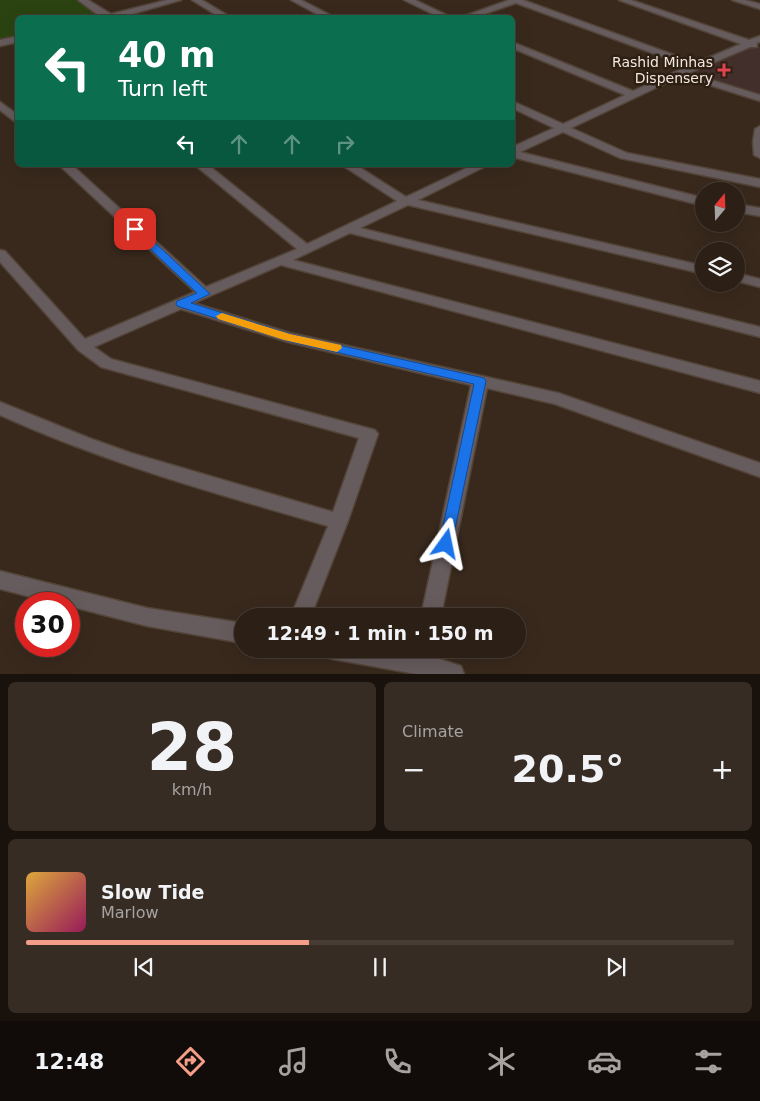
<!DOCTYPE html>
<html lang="en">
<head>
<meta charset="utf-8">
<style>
	body { margin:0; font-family:"DejaVu Sans",sans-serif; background:#372c23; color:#f1f3f6; height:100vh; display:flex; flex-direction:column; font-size:19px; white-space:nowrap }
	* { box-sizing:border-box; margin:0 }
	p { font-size:16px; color:#a6a2a1 }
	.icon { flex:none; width:28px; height:28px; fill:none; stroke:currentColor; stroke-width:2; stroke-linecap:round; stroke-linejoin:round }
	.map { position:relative; height:674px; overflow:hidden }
	.drawer { display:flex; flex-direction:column; gap:8px; padding:8px; background:#18110c; flex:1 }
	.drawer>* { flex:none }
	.hud { position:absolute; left:15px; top:15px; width:500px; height:152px; border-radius:8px; box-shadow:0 5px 20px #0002,0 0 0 1px #473d35; background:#0b6e4f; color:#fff; overflow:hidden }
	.needle { width:32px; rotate:19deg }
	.fabs { position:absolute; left:695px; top:182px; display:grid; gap:10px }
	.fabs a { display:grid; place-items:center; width:50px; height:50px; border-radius:50%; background:#2b1f16; box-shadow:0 5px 20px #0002,0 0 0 1px #473d35; font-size:25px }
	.speed { position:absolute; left:15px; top:592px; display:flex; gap:10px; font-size:25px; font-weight:700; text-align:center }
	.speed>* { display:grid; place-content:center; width:65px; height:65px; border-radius:50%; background:#2b1f16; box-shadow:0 5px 20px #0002,0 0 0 1px #473d35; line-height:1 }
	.speed .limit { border:8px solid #d22; background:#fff; color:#111 }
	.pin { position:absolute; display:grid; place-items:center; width:42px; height:42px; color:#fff; margin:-21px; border-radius:10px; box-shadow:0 2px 8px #0006 }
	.me { position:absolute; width:55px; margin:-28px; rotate:12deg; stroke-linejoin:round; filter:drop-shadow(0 0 4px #0008) }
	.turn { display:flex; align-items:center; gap:18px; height:105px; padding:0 20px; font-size:22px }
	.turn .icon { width:65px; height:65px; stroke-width:2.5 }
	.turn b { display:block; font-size:35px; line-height:42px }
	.lanes { display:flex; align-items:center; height:48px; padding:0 20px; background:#0003; justify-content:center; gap:25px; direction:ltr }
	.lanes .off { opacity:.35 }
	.big { font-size:38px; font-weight:700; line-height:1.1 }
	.drawer .tile { flex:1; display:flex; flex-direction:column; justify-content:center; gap:8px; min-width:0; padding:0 18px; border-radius:8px; background:#372c23 }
	.drawer .dial { align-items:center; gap:0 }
	.dial b { font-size:65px; line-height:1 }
	.song { display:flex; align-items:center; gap:15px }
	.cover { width:60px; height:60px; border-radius:8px; background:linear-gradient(135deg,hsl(40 70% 55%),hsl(330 70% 35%)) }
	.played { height:5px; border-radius:2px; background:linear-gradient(90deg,#f49e87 40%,#473d35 40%) }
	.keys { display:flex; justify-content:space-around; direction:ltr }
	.heat { display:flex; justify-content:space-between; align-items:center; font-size:28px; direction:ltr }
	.drawer .tiles { flex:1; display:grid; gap:8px; grid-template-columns:1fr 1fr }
	.tile:last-child { grid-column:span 2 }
	.trip { position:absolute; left:234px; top:608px; width:292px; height:50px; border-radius:25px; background:#2b1f16; box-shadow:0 5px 20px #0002,0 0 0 1px #473d35; font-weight:700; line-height:50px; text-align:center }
	.tabs { display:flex; height:80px; justify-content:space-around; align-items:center; background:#110c09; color:#a6a2a1 }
	.tabs .icon { width:35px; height:35px }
	.tabs .active { color:#f49e87 }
	.tabs b { font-size:22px; color:#f1f3f6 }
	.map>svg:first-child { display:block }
	.medical { fill:#422f2c }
	.green { fill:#2b4311 }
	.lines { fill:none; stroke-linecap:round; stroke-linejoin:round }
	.minor-casing { stroke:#534438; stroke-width:3 }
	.minor { fill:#665b5d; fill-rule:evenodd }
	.route { fill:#1a73e8; stroke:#114b97 }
	.slow { fill:#f59e0b }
	.health-dot { fill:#e0444e; stroke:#2e1f13; stroke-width:2 }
	.labels { text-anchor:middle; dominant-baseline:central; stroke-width:5; stroke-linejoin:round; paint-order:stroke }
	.far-poi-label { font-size:14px; fill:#f3e8e0; stroke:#2e1f13; text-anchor:end }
</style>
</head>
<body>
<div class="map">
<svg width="760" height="674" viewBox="0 0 760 674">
	<rect width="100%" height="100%" fill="#39291d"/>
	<polygon class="medical" points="750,44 760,47 760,98 680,73"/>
	<polygon class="green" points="0,0 81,0 103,18 18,18 17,39 0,43"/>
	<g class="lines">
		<defs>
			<g id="minor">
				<polygon points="78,0 88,0 111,14 167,0 181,0 118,18 102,18"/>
				<polygon points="192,0 202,0 232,18 221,18"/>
				<polygon points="291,0 301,0 336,18 324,18"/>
				<polygon points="404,0 415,0 453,18 441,18"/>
				<polygon points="509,0 523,0 696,63 741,44 619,0 631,0 749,40 760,36 760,42 757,43 757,47 750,47 689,73 760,95 760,101 681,76 571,128 627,153 760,179 760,187 620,158 563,132 520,152 704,198 704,206 512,157 512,147 554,128 512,108 512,101 563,124 625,95 512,48 512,42 633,91 688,66 516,3 473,18 459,18"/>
				<polygon points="732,0 745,0 760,4 760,9"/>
				<polygon points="18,36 18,42 0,46 0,40"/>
				<polygon points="0,102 18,115 18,124 0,110"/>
				<polygon points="760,126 760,158 754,155 753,142 755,129"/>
				<path d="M59,165H72L206,287L297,249L195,165H208L307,244L397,201L342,165H356L406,197L473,165H488L418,200L704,266V274L408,205L360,228L760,327V337L350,233L293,260L760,381V393L281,265L194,303L290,333L558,393L760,463V477L555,404L487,388L441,616H421L471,385L288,342L181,309L94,347L111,359L375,430L378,434L348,521L311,616H291L328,526C217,494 106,463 0,415V402L89,438L131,453L333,512L359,438L101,367L78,350L0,262V250L5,251L85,339L195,292Z"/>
				<polygon points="736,204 760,208 760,216 736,212"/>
				<polygon points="736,273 760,279 760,287 736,281"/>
				<polygon points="0,571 147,608 242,623 242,643 147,626 69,606 69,604 58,604 0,589"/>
				<polygon points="322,649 392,649 413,652 413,649 435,649 433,657 461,666 464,674 416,674 333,659 325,656"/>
			</g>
		</defs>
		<use href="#minor" class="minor-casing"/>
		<use href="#minor" class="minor"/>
	</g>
	<polygon class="route" points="135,226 138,227 210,294 191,303 290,334 484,378 486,381 451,548 446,550 441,548 439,544 474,384 288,341 177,306 176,304 177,301 197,293 131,231 131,227"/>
	<polygon class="slow" points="222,313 290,334 341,345 342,348 337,352 284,340 218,319 216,316"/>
	<path class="health-dot" d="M721.5 62.5h5v5h5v5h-5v5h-5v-5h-5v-5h5z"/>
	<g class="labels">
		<g class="far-poi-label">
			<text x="713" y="62">Rashid Minhas<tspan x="713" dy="16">Dispensery</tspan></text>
		</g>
	</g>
</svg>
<div class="fabs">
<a><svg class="needle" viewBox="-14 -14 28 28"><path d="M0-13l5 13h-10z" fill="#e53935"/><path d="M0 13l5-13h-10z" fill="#a6a2a1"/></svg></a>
<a><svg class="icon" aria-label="layers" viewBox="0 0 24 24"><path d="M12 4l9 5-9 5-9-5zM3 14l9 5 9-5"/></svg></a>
</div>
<div class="speed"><div class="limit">30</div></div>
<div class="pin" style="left:135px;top:229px;background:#d93025"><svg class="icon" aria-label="arrive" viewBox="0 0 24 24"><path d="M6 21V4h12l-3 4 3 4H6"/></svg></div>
<svg class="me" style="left:446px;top:544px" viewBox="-20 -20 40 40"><path d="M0-17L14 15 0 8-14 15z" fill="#1a73e8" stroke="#fff" stroke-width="4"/></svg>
<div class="trip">12:49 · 1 min · 150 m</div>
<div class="hud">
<div class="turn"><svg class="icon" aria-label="left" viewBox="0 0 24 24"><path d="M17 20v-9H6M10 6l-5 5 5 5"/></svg><div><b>40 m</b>Turn left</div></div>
<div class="lanes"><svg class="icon" aria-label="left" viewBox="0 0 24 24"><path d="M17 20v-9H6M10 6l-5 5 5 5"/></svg><svg class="icon off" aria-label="ahead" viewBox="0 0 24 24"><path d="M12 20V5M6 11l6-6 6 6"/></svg><svg class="icon off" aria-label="ahead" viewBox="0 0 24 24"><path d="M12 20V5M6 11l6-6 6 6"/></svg><svg class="icon off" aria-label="right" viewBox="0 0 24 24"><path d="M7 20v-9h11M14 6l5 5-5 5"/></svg></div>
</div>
</div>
<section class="drawer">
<div class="tiles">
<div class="tile dial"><b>28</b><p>km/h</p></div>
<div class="tile"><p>Climate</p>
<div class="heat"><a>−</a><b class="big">20.5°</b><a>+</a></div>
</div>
<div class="tile">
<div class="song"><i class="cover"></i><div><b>Slow Tide</b><p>Marlow</p></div></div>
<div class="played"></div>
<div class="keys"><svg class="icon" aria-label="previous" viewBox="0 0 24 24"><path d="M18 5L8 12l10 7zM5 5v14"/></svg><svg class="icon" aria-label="pause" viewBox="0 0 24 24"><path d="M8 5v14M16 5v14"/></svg><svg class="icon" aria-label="next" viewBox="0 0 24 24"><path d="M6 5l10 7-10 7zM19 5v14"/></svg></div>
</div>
</div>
</section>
<nav class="tabs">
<b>12:48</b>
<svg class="icon active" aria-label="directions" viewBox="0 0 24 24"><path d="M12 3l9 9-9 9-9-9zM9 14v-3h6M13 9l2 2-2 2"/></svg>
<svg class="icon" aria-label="music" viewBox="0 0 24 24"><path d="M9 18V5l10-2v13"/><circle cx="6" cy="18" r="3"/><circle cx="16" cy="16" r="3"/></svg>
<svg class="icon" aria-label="phone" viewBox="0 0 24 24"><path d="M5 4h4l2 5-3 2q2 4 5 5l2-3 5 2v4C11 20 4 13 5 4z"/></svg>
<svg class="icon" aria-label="climate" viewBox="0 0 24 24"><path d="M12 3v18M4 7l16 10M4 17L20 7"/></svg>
<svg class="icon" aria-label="car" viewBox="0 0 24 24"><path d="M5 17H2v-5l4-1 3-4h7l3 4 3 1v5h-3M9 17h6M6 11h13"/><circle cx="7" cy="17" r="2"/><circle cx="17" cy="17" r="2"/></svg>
<svg class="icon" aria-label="filters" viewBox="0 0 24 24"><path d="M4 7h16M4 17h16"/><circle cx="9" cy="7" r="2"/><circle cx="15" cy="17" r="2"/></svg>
</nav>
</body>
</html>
